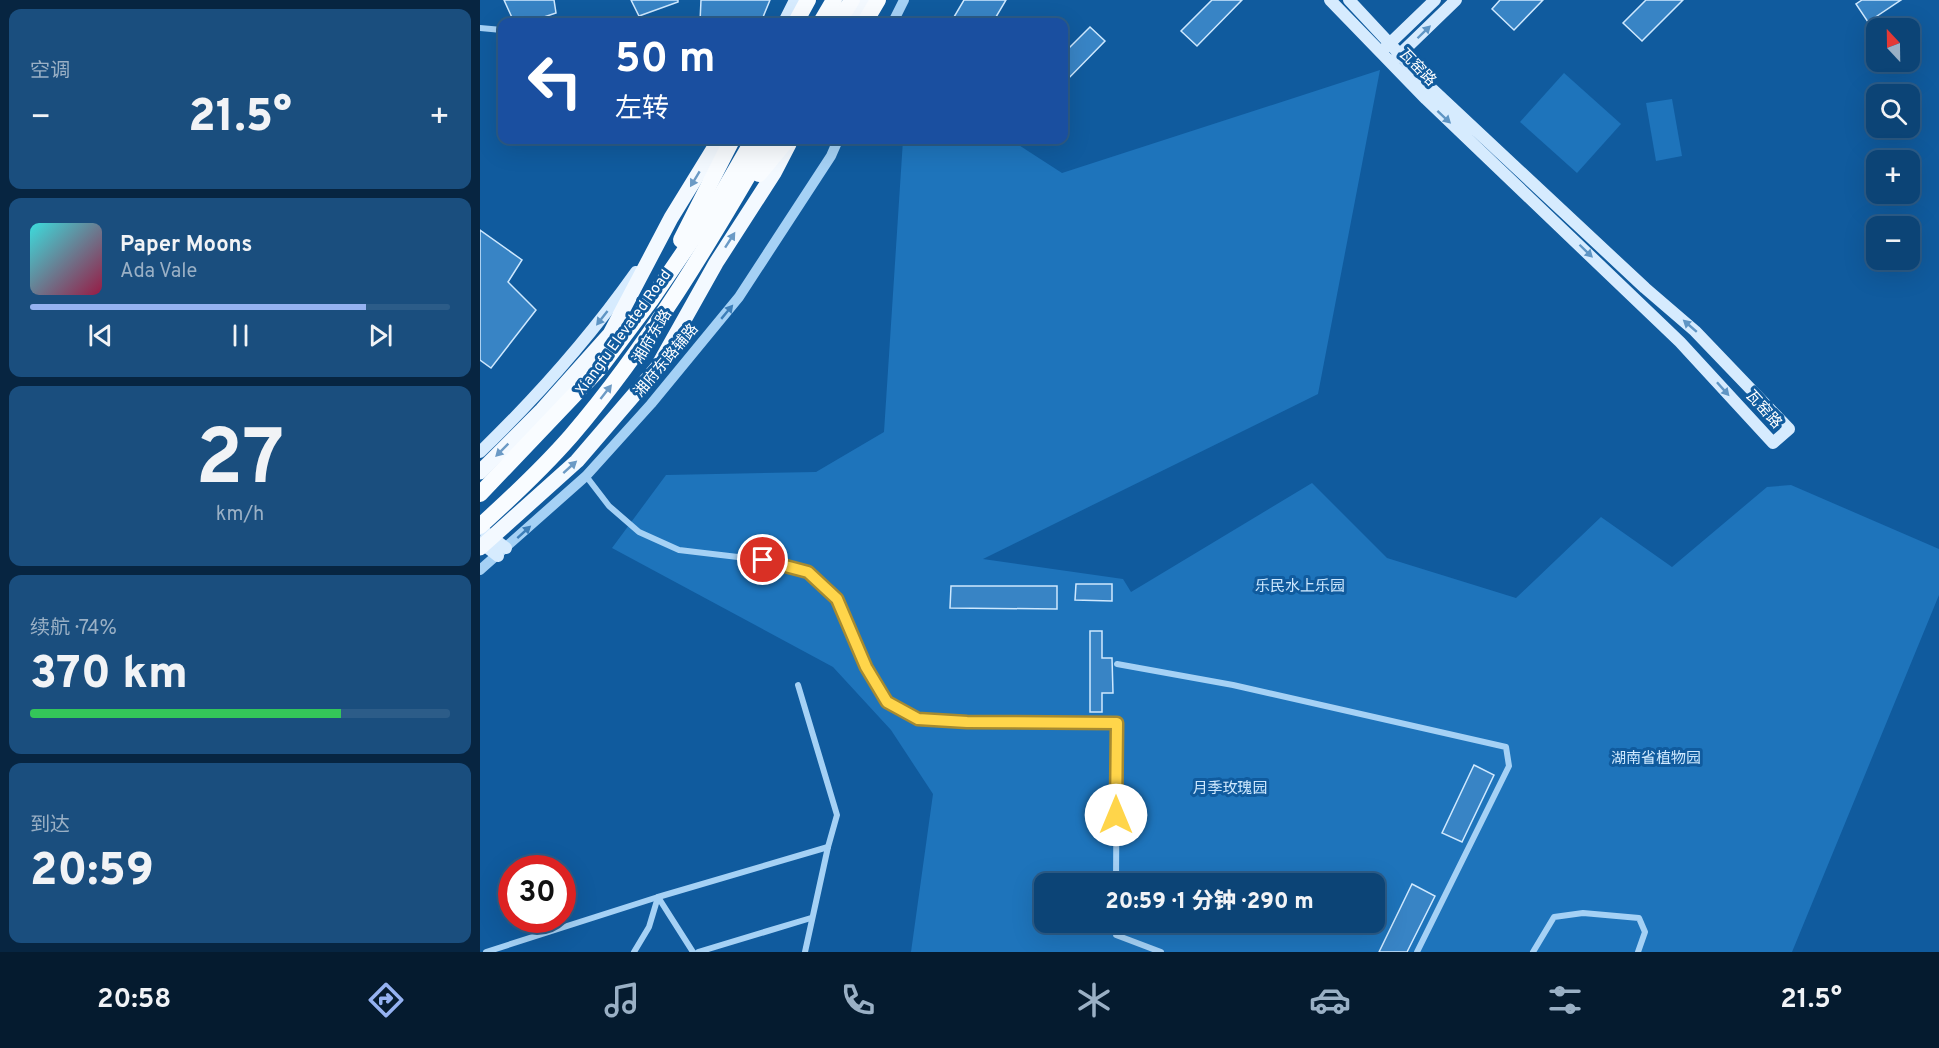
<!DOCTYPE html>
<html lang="zh">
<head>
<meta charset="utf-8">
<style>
	body { margin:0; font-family:Overpass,"Noto Sans SC",sans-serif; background:#1a4e7e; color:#f1f3f6; height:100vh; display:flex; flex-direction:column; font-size:22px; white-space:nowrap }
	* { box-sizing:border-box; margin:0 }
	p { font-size:20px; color:#9ab0c5 }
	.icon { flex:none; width:33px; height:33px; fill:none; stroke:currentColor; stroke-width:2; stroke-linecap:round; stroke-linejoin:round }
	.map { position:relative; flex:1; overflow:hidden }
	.drawer { display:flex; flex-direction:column; gap:9px; padding:9px; background:#072541; width:480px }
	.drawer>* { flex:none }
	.top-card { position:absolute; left:18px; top:18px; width:570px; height:126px; border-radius:12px; box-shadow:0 6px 24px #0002,0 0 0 2px #2c5c88; background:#1a4fa0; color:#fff; overflow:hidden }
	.needle { width:39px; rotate:338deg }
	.buttons { position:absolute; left:1386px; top:18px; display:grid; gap:12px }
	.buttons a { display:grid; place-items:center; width:54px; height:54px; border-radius:12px; background:#0c4476; box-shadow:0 6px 24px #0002,0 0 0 2px #2c5c88; font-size:30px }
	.speed { position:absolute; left:18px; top:855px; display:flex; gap:12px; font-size:30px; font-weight:700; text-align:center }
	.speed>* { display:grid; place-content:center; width:78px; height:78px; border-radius:50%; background:#0c4476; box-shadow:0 6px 24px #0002,0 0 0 2px #2c5c88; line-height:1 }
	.speed .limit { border:9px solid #d22; background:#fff; color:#111 }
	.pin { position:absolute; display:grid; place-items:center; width:51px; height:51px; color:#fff; margin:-26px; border:3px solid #fff; border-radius:50%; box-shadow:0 2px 6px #0007 }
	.me { position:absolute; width:66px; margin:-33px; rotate:0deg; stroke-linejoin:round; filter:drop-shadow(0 0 4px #0008) }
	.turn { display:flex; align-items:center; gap:21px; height:126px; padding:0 18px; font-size:27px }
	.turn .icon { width:78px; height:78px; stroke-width:2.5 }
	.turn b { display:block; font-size:42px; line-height:51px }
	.big { font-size:45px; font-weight:800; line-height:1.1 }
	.drawer .tile { flex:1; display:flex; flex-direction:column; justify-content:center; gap:9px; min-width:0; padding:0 21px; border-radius:12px; background:#1a4e7e }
	.drawer .dial { align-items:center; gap:0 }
	.dial b { font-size:78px; line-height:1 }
	.song { display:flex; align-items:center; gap:18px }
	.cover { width:72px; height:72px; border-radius:9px; background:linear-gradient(135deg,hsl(180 70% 55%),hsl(340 70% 35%)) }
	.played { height:6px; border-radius:3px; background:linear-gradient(90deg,#95b2f1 80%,#2c5c88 80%) }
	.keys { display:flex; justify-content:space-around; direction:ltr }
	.heat { display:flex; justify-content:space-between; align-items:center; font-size:33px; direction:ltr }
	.charge { height:9px; border-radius:4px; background:linear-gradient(90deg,#34c759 74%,#2c5c88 0) }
	.trip { position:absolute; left:554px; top:873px; width:351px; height:60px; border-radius:12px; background:#0c4476; box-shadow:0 6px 24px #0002,0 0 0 2px #2c5c88; font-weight:800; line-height:60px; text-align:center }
	.dock { display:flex; height:96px; justify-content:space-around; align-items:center; background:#051b2f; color:#9ab0c5 }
	.dock .icon { width:42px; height:42px }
	.dock .selected { color:#95b2f1 }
	.dock b { font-size:27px; color:#f1f3f6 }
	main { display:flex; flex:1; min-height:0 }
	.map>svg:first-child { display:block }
	.green { fill:#1e74bb; fill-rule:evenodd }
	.building { fill:#3884c5; stroke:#cee8fe; stroke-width:1.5 }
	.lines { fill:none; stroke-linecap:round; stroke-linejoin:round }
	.minor { stroke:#a5d1f5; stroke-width:6 }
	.tertiary { stroke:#a5d1f5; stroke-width:10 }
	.secondary { stroke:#d6ebfe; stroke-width:12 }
	.primary { stroke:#f3f9ff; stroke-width:15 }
	.trunk { stroke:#f9fcff; stroke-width:16 }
	.oneway { fill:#5f95c4 }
	.oneway2 { fill:#6b9ac5 }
	.oneway3 { fill:#3d7eb8 }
	.oneway4 { fill:#6d9bc5 }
	.route-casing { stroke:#a68a30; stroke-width:15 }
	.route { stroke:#ffd54a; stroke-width:10 }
	.labels { text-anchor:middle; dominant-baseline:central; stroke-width:6; stroke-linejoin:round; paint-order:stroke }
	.street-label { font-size:15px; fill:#fff; stroke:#105b9e }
	.park-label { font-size:15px; fill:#cee8fe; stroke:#105b9e }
</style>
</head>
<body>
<main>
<section class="drawer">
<div class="tile"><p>空调</p>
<div class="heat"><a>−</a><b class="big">21.5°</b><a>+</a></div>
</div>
<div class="tile">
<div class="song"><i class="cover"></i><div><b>Paper Moons</b><p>Ada Vale</p></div></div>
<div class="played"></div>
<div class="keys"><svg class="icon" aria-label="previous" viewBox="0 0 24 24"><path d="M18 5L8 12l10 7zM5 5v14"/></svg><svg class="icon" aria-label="pause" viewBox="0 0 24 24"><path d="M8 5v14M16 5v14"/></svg><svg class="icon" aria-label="next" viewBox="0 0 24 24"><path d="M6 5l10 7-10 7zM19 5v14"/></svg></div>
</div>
<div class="tile dial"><b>27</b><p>km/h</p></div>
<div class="tile"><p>续航 · 74%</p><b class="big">370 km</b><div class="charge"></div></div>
<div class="tile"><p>到达</p><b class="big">20:59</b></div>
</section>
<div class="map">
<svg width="1459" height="952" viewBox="0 0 1459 952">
	<rect width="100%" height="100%" fill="#105b9e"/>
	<g class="green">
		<path d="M900,70L838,394L503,559L643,579L651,592L832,483L907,558L1036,598L1121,517L1192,567L1287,487L1311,485L1459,549V595L1312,952H431L453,794L411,730L353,667L132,548L186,475L336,472L404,432L423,140H531L582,173ZM564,884H894V922H564Z"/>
		<polygon points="1084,73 1141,124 1097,173 1040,122"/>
		<polygon points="1192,99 1202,156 1176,161 1166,103"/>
	</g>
	<g class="building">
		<polygon points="24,0 74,0 76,13 49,22 34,22"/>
		<polygon points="151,0 198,0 198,2 159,16"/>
		<polygon points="221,0 290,0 281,22 220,22"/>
		<polygon points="484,0 526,0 513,22 471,22"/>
		<polygon points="732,0 762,0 717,46 701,31"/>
		<polygon points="1020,0 1063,0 1034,30 1012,9"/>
		<polygon points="1166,0 1203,0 1162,41 1143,23"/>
		<polygon points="1382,0 1421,0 1388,22 1376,4"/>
		<polygon points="610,27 625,41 584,83 584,53"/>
		<polygon points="0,230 42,260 28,282 56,310 11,368 0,360"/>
		<polygon points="596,584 632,584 632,601 595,600"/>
		<polygon points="471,586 577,586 577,609 470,608"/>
		<polygon points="610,631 622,631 622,658 632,658 633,693 622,693 622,712 610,712"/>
		<polygon points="994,765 1014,775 982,842 962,833"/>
		<polygon points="932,884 955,896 927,952 899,952"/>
	</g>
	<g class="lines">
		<g class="minor">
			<polyline points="0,28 22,30"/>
			<polyline points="106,476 129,506 159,532 199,550 283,560 328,572 357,599 386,667 407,702 438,719 487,722 637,723 636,884"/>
			<polyline points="637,664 753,685 1026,747 1029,766 937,952"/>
			<polyline points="318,685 357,815 348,847 325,952"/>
			<polyline points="636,922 636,935 681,952"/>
			<polyline points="6,952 178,897 348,847"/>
			<polyline points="154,952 169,927 178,897 213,952"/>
			<polyline points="218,952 331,918"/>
			<polyline points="1053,952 1074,917 1103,913 1159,918 1165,932 1158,952"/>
		</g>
		<g class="tertiary">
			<polyline points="413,22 424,0"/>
			<polyline points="0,570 106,476 171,404 259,297 351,156 358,140"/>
		</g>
		<g class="secondary">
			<polyline points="850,0 946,99 1200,342 1293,443 1309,429 1215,331 1165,288 953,90 869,0"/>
			<polyline points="304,22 315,0"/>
			<polyline points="904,49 955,0"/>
			<polyline points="916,58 976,0"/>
			<path d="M0,452C57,397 110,337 156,272"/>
			<polyline points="5,532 26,548"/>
			<polyline points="0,542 18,556"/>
		</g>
		<g class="primary">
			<polyline points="373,22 386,0"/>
			<polyline points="0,472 62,410 130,334 191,218 239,140"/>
			<polyline points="0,548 97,461 177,368 236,263 294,173 309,144"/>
		</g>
		<g class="trunk">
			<polyline points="316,22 328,0"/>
			<polyline points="341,22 354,0"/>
			<polyline points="358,22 372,0"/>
			<polyline points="385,22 398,0"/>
			<polyline points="279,174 307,140"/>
			<polyline points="201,240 252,140"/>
			<polyline points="0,494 120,368 171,300 233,209 273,140"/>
			<path d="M0,526C31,498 63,468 91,436C169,345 230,242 289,140"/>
		</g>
	</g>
	<defs><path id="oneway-solid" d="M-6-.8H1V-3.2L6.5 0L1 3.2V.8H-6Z" transform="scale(1.5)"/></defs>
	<g class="oneway">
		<use href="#oneway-solid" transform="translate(944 32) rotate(-44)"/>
		<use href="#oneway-solid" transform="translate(964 117) rotate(43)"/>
		<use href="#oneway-solid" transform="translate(1106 251) rotate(44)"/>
		<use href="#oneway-solid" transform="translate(122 318) rotate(128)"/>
		<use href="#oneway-solid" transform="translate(1210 326) rotate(-139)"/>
		<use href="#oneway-solid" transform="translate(1243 389) rotate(48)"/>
	</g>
	<g class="oneway2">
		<use href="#oneway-solid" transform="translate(215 179) rotate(121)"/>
		<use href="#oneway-solid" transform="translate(250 240) rotate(-57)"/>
		<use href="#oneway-solid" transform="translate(22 450) rotate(135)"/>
		<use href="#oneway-solid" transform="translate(90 467) rotate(-42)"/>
	</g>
	<g class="oneway3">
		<use href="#oneway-solid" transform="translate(247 312) rotate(-50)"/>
		<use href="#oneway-solid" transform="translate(44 532) rotate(-42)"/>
	</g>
	<use class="oneway4" href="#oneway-solid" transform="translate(126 392) rotate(-52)"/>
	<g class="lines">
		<defs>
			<polyline id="route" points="283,560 328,572 357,599 386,667 407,702 438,719 487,722 637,723 636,815"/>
		</defs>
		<use href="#route" class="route-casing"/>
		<use href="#route" class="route"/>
	</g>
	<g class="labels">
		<g class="street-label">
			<text transform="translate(937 68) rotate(46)">瓦窑路</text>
			<text transform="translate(144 333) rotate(-54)">Xiangfu Elevated Road</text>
			<text transform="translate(173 337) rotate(-59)">湘府东路</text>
			<text transform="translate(187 361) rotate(-50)">湘府东路辅路</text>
			<text transform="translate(1283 410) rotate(48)">瓦窑路</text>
		</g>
		<g class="park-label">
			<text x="820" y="587">乐民水上乐园</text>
			<text x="1176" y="759">湖南省植物园</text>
			<text x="750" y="789">月季玫瑰园</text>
		</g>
	</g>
</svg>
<div class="buttons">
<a><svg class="needle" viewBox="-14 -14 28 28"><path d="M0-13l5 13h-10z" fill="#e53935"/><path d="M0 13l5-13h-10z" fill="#9ab0c5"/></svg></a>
<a><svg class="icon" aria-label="search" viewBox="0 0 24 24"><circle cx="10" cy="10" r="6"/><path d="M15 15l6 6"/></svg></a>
<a>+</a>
<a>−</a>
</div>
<div class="speed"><div class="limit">30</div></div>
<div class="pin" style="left:283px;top:560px;background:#d93025"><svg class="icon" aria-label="arrive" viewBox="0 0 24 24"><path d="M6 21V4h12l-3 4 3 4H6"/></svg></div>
<svg class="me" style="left:636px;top:815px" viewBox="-20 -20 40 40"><circle r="19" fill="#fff"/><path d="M0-13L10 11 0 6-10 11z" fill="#ffd54a"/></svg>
<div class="trip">20:59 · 1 分钟 · 290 m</div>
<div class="top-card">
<div class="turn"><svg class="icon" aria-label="left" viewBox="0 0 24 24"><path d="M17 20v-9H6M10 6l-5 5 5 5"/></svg><div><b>50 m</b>左转</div></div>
</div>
</div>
</main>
<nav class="dock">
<b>20:58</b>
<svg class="icon selected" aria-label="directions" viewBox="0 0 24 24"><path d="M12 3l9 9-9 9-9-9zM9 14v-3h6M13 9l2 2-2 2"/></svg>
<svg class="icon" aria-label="music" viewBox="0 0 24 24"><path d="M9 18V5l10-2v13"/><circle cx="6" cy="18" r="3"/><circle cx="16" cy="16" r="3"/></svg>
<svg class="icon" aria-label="phone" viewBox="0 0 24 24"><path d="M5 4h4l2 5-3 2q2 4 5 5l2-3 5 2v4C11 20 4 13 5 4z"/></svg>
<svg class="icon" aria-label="climate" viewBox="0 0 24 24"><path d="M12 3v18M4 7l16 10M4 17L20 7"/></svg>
<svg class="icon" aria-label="car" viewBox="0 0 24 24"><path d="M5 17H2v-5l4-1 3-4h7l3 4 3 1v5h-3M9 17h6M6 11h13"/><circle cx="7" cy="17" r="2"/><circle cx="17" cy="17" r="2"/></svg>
<svg class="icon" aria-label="filters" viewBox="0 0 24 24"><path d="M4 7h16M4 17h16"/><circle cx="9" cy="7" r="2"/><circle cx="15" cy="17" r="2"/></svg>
<b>21.5°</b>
</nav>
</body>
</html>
